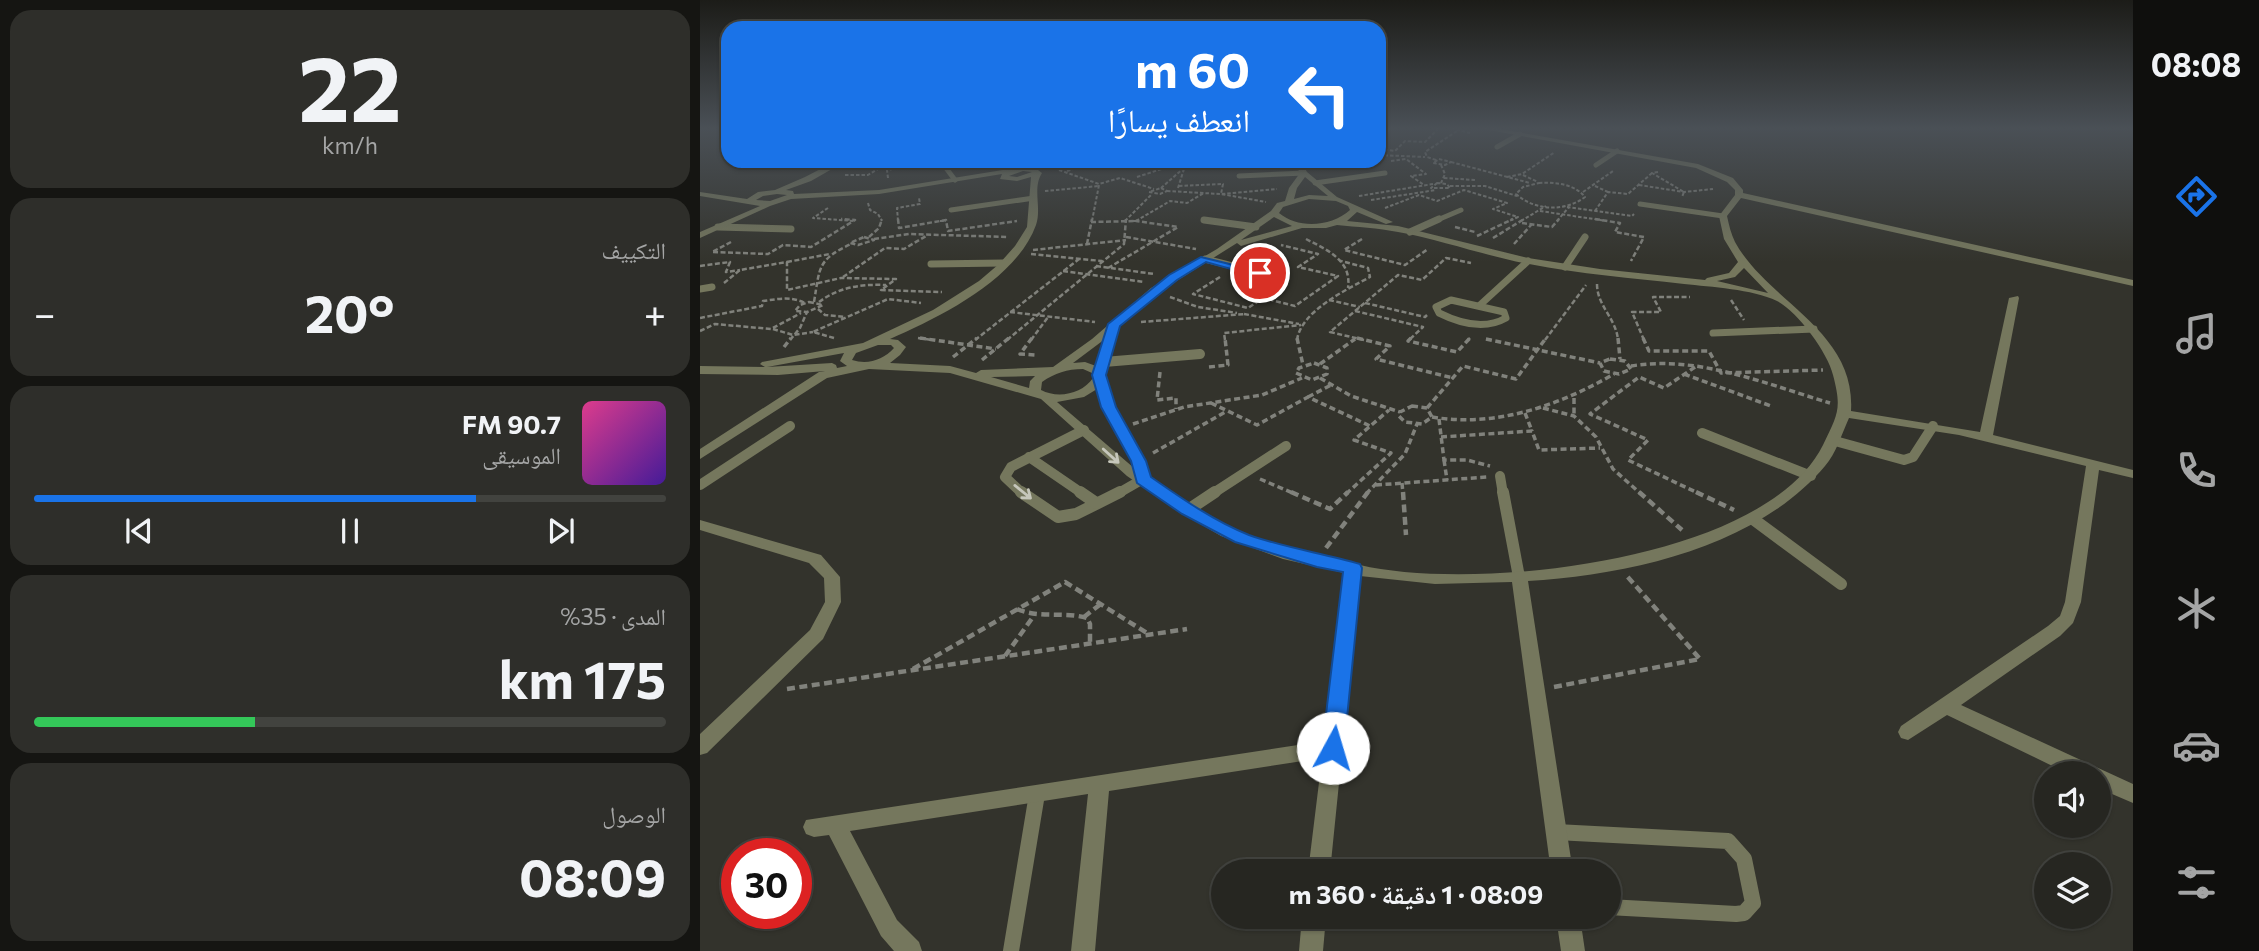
<!DOCTYPE html>
<html lang="ar">
<head>
<meta charset="utf-8">
<style>
	body { margin:0; font-family:Commissioner,"Noto Naskh Arabic",sans-serif; background:#2e2e2a; color:#f1f3f6; direction:rtl; height:100vh; display:flex; flex-direction:column; font-size:26px; white-space:nowrap }
	* { box-sizing:border-box; margin:0 }
	p { font-size:23px; color:#a4a5a5 }
	.icon { flex:none; width:38px; height:38px; fill:none; stroke:currentColor; stroke-width:2; stroke-linecap:round; stroke-linejoin:round }
	.map { position:relative; flex:1; overflow:hidden; direction:ltr }
	.panel { display:flex; flex-direction:column; gap:10px; padding:10px; background:#151512; width:700px }
	.panel>* { flex:none }
	.top-card { position:absolute; left:21px; top:21px; width:665px; height:147px; border-radius:21px; box-shadow:0 2px 5px #0004,0 0 0 2px #42433f; direction:rtl; background:#1a73e8; color:#fff; overflow:hidden }
	.buttons { position:absolute; left:1334px; top:761px; display:grid; gap:14px }
	.buttons a { display:grid; place-items:center; width:77px; height:77px; border-radius:50%; background:#262621; box-shadow:0 2px 5px #0004,0 0 0 2px #42433f; font-size:35px }
	.speed { position:absolute; left:21px; top:838px; display:flex; gap:14px; font-size:35px; font-weight:700; text-align:center }
	.speed>* { display:grid; place-content:center; width:91px; height:91px; border-radius:50%; background:#262621; box-shadow:0 2px 5px #0004,0 0 0 2px #42433f; line-height:1 }
	.speed .limit { border:10px solid #d22; background:#fff; color:#111 }
	.pin { position:absolute; display:grid; place-items:center; width:60px; height:60px; color:#fff; margin:-30px; border:4px solid #fff; border-radius:50%; box-shadow:0 2px 7px #0007 }
	.me { position:absolute; width:77px; margin:-38px; rotate:6deg; stroke-linejoin:round; filter:drop-shadow(0 0 5px #0008) }
	.turn { display:flex; align-items:center; gap:24px; height:147px; padding:0 21px; font-size:32px }
	.turn .icon { width:91px; height:91px; stroke-width:2.5 }
	.turn b { display:block; font-size:49px; line-height:60px }
	.big { font-size:52px; font-weight:700; line-height:1.1 }
	.panel .card { flex:1; display:flex; flex-direction:column; justify-content:center; gap:10px; min-width:0; padding:0 24px; border-radius:21px; background:#2e2e2a }
	.panel .dial { align-items:center; gap:0 }
	.dial b { font-size:91px; line-height:1 }
	.song { display:flex; align-items:center; gap:21px }
	.cover { width:84px; height:84px; border-radius:10px; background:linear-gradient(135deg,hsl(330 70% 55%),hsl(260 70% 35%)) }
	.played { height:7px; border-radius:4px; background:linear-gradient(90deg,#1a73e8 70%,#42433f 70%) }
	.keys { display:flex; justify-content:space-around; direction:ltr }
	.heat { display:flex; justify-content:space-between; align-items:center; font-size:38px; direction:ltr }
	.charge { height:10px; border-radius:5px; background:linear-gradient(90deg,#34c759 35%,#42433f 0) }
	.trip { position:absolute; left:511px; top:859px; width:410px; height:70px; border-radius:35px; background:#262621; box-shadow:0 2px 5px #0004,0 0 0 2px #42433f; font-weight:700; line-height:70px; text-align:center; direction:rtl }
	main { display:flex; flex:1; min-height:0 }
	.dock { display:flex; flex-direction:column; width:126px; justify-content:space-around; align-items:center; background:#0f0f0d; color:#a4a5a5 }
	.dock .icon { width:49px; height:49px }
	.dock .on { color:#1a73e8 }
	.dock b { font-size:32px; color:#f1f3f6 }
	.map>svg:first-child { display:block }
	.lines { fill:none; stroke-linecap:round; stroke-linejoin:round }
	.path-far3 { stroke:#81827c; stroke-width:2; stroke-dasharray:3.5 2; stroke-linecap:butt }
	.path-far2 { stroke:#81827c; stroke-width:2.5; stroke-dasharray:5 2.5; stroke-linecap:butt }
	.path-far1 { stroke:#81827c; stroke-width:3.5; stroke-dasharray:6 3.5; stroke-linecap:butt }
	.path { stroke:#81827c; stroke-width:4.5; stroke-dasharray:8 4.5; stroke-linecap:butt }
	.lane-far4 { stroke:#75775d; stroke-width:5 }
	.lane-far3 { stroke:#75775d; stroke-width:7 }
	.lane-far2 { stroke:#75775d; stroke-width:10 }
	.lane-far1 { stroke:#75775d; stroke-width:12 }
	.lane { stroke:#75775d; stroke-width:16 }
	.street { fill:#75775d; fill-rule:evenodd }
	.oneway { stroke:#c6c7bb }
	.route { fill:#1a73e8; stroke:#114b97; stroke-width:2 }
</style>
</head>
<body>
<main>
<nav class="dock">
<b>08:08</b>
<svg class="icon on" aria-label="directions" viewBox="0 0 24 24"><path d="M12 3l9 9-9 9-9-9zM9 14v-3h6M13 9l2 2-2 2"/></svg>
<svg class="icon" aria-label="music" viewBox="0 0 24 24"><path d="M9 18V5l10-2v13"/><circle cx="6" cy="18" r="3"/><circle cx="16" cy="16" r="3"/></svg>
<svg class="icon" aria-label="phone" viewBox="0 0 24 24"><path d="M5 4h4l2 5-3 2q2 4 5 5l2-3 5 2v4C11 20 4 13 5 4z"/></svg>
<svg class="icon" aria-label="climate" viewBox="0 0 24 24"><path d="M12 3v18M4 7l16 10M4 17L20 7"/></svg>
<svg class="icon" aria-label="car" viewBox="0 0 24 24"><path d="M5 17H2v-5l4-1 3-4h7l3 4 3 1v5h-3M9 17h6M6 11h13"/><circle cx="7" cy="17" r="2"/><circle cx="17" cy="17" r="2"/></svg>
<svg class="icon" aria-label="filters" viewBox="0 0 24 24"><path d="M4 7h16M4 17h16"/><circle cx="9" cy="7" r="2"/><circle cx="15" cy="17" r="2"/></svg>
</nav>
<div class="map">
<svg width="1433" height="951" viewBox="0 0 1433 951">
	<rect width="100%" height="100%" fill="#33332c"/>
	<g class="lines">
		<g class="path-far3">
			<polyline points="751,128 770,133"/>
			<polyline points="679,149 695,151 705,141 725,142 739,128"/>
			<polyline points="679,155 725,157"/>
			<polygon points="739,159 751,162 745,165 733,163"/>
			<polyline points="736,160 727,157 725,152 757,131"/>
			<polyline points="471,161 485,167 506,167 509,161"/>
			<polyline points="691,161 706,159 726,174 711,176 724,185"/>
			<polyline points="751,162 830,183"/>
			<polyline points="612,164 634,161"/>
			<polyline points="741,165 745,174 741,183"/>
			<polyline points="359,170 399,184 420,178 454,189"/>
			<polyline points="367,171 399,161"/>
			<polyline points="958,172 952,173 984,192 982,197"/>
			<polyline points="145,175 168,175 191,161"/>
			<polyline points="823,175 838,182"/>
			<polyline points="437,177 477,164"/>
			<polyline points="807,177 822,174 855,152"/>
			<polyline points="188,178 187,170 213,165 210,161"/>
			<polyline points="744,178 775,180"/>
			<polygon points="737,183 747,184 750,188 731,188"/>
			<path d="M839,183C855,182 875,184 885,197C865,212 835,211 816,194L823,187Z"/>
			<polyline points="939,185 984,192 1013,189"/>
			<polyline points="479,186 523,184 521,194 577,189"/>
			<polyline points="750,186 785,186 817,196"/>
			<polyline points="895,186 908,192"/>
			<polygon points="461,188 467,191 460,194 449,192"/>
			<polyline points="461,188 485,167 487,161"/>
			<polyline points="478,188 484,169"/>
			<polyline points="345,191 399,186"/>
			<polyline points="467,191 521,194 566,202"/>
			<polyline points="883,192 913,171"/>
			<polyline points="659,196 733,184"/>
			<polyline points="671,200 736,190"/>
			<polyline points="168,203 170,210 178,214 182,221"/>
			<polyline points="867,207 932,216 934,214"/>
			<polyline points="128,208 113,218 153,221"/>
			<polyline points="685,208 719,195 737,201 764,190 807,203 793,209 818,217 809,221"/>
			<polyline points="840,211 907,221"/>
			<polyline points="895,211 908,192 928,194 952,173"/>
			<polyline points="198,221 197,208 220,204 219,198"/>
			<polyline points="240,221 246,221"/>
			<polyline points="392,221 399,185"/>
			<polyline points="425,221 452,194"/>
			<polyline points="433,221 436,221"/>
			<polyline points="436,221 470,201 487,203 504,193"/>
			<polyline points="821,221 846,206"/>
			<polyline points="857,221 869,207"/>
		</g>
		<g class="path-far2">
			<polyline points="198,219 199,228 246,220 248,231 317,221"/>
			<polyline points="895,219 920,223 915,232 944,237 931,261"/>
			<polyline points="391,222 436,221"/>
			<polyline points="822,223 852,227 859,219"/>
			<polyline points="755,227 775,232"/>
			<polyline points="777,236 813,219"/>
			<polygon points="164,237 174,240 158,245 150,243"/>
			<polyline points="169,237 179,228 182,219"/>
			<polyline points="426,237 496,249"/>
			<polyline points="793,238 824,219"/>
			<polyline points="174,239 209,234 308,237"/>
			<path d="M606,239C627,250 652,260 648,288"/>
			<polyline points="662,239 644,250 705,265 728,249"/>
			<polyline points="31,242 12,252 68,254 83,245 111,247 155,220 141,219"/>
			<polyline points="387,244 392,219"/>
			<polyline points="814,244 832,224"/>
			<polyline points="333,250 426,240"/>
			<polyline points="331,254 402,261"/>
			<polyline points="87,262 130,254"/>
			<polyline points="0,266 30,262 26,272 40,270"/>
			<polyline points="396,266 454,274"/>
			<polyline points="408,268 478,227 436,221 439,219"/>
			<polyline points="363,271 444,282"/>
			<polyline points="143,277 185,248 204,249 226,236"/>
			<polyline points="520,277 493,294 548,308 563,298 595,306 638,276 598,267 618,254 581,245"/>
			<polyline points="24,283 40,270 87,262 87,290 141,278 196,279 181,290 242,292"/>
			<path d="M897,284C897,306 916,318 918,340"/>
			<polyline points="470,297 498,307 537,313"/>
			<polyline points="629,300 660,307"/>
			<polyline points="1031,300 1044,320"/>
			<polygon points="109,302 123,305 107,312 95,311 100,305"/>
			<path d="M114,302C120,267 117,260 151,244"/>
			<path d="M119,302C139,287 161,284 186,285"/>
			<polyline points="665,303 725,317 727,315"/>
			<polyline points="118,309 125,315 145,317"/>
			<polyline points="655,311 723,327 709,340"/>
			<polyline points="310,312 395,322"/>
			<polyline points="544,314 599,324"/>
			<path d="M0,318L62,306L63,301C78,299 91,296 105,303"/>
			<polyline points="441,322 545,314"/>
			<polyline points="73,329 93,335 113,332"/>
			<polyline points="0,331 15,324 71,329 101,313"/>
			<polyline points="134,338 113,332 188,299 221,303"/>
			<polyline points="218,338 232,340"/>
			<polyline points="786,339 791,340"/>
			<polyline points="90,340 100,328 107,312"/>
			<polyline points="275,340 379,259"/>
			<polyline points="307,340 424,244 426,219"/>
			<polyline points="331,340 348,317"/>
			<polyline points="525,340 524,333 601,325"/>
			<path d="M597,340C601,311 646,290 670,277L668,268L641,261"/>
			<polyline points="664,340 630,332 698,275 722,280 746,258 771,263"/>
			<polyline points="768,340 770,338"/>
			<polyline points="845,340 886,285"/>
			<polyline points="944,340 932,312 961,312 953,297 990,297"/>
		</g>
		<g class="path-far1">
			<polyline points="220,338 296,349"/>
			<polyline points="332,338 320,354 335,355"/>
			<polyline points="597,338 603,365"/>
			<polyline points="657,338 690,346 676,359 753,378"/>
			<polyline points="711,338 708,341 757,352 770,338"/>
			<polyline points="918,338 920,359"/>
			<polyline points="943,338 949,351 1009,351 1021,373 1123,370"/>
			<polyline points="786,339 900,363"/>
			<polyline points="84,347 91,338"/>
			<polyline points="253,357 277,338"/>
			<polygon points="910,359 925,361 931,369 919,374 904,371 900,363"/>
			<polyline points="282,360 309,338"/>
			<polygon points="614,363 627,368 627,374 612,380 596,373 599,368"/>
			<polyline points="620,364 655,339"/>
			<path d="M931,366C998,355 1066,384 1130,403"/>
			<polyline points="509,367 528,365 525,338"/>
			<polyline points="995,367 964,388 939,377 890,414 948,440 928,460 1000,494"/>
			<polyline points="460,372 457,400 476,398 476,409"/>
			<polyline points="984,374 1071,406"/>
			<polyline points="620,378 651,396 700,412"/>
			<polyline points="608,397 631,385"/>
			<polyline points="874,398 874,416"/>
			<polyline points="511,403 557,425 608,397 670,426"/>
			<polygon points="712,406 727,408 732,417 722,424 705,422 699,416 700,412"/>
			<polyline points="727,408 763,366 816,379 846,338"/>
			<polyline points="843,408 874,416 896,437 913,469 941,494"/>
			<polyline points="825,413 832,431"/>
			<path d="M732,417C796,428 860,405 914,374"/>
			<polyline points="739,419 744,460 767,460 790,466"/>
			<polyline points="433,424 484,407 562,395 602,378"/>
			<polyline points="741,437 832,431 839,450 900,448"/>
			<polyline points="453,453 527,411"/>
			<polyline points="744,460 747,480"/>
			<polyline points="560,479 595,494"/>
			<polyline points="702,483 703,494"/>
			<polyline points="676,485 787,477"/>
			<polyline points="646,494 691,453 654,440 689,410"/>
			<polyline points="666,494 705,454 717,424"/>
		</g>
		<g class="path">
			<polyline points="591,492 630,509 648,492"/>
			<polyline points="703,492 706,535"/>
			<polyline points="939,492 982,530"/>
			<polyline points="996,492 1034,510"/>
			<polyline points="626,548 668,492"/>
			<path d="M317,609C340,619 363,611 387,618L390,624V643"/>
			<polyline points="384,617 402,603"/>
			<polyline points="305,656 333,617"/>
			<polyline points="213,669 365,582 447,633"/>
			<polyline points="854,687 1000,659 927,576"/>
			<polyline points="87,689 487,629"/>
		</g>
		<g class="lane-far4">
			<polyline points="686,131 689,128"/>
			<polyline points="797,147 820,134"/>
			<polyline points="418,161 431,165"/>
			<polyline points="243,164 255,180"/>
			<polyline points="896,165 917,151"/>
			<polyline points="539,176 604,173"/>
			<polyline points="615,183 685,173"/>
			<polyline points="940,204 1023,216"/>
			<polyline points="251,210 334,198"/>
			<polyline points="504,220 512,221"/>
			<polyline points="735,221 761,210"/>
		</g>
		<g class="lane-far3">
			<polyline points="504,220 556,227"/>
			<polyline points="18,227 91,229"/>
			<polyline points="710,232 739,219"/>
			<polyline points="505,259 560,273"/>
			<polyline points="231,264 303,263"/>
			<polyline points="865,267 885,237"/>
			<polyline points="0,289 12,287"/>
			<path d="M751,300L804,312L806,318C785,330 759,323 739,313L736,307Z"/>
			<polyline points="780,305 828,261"/>
			<polyline points="1013,333 1114,329"/>
		</g>
		<g class="lane-far2">
			<polyline points="404,362 500,354"/>
			<polyline points="1002,433 1111,476"/>
			<polyline points="1135,441 1204,460 1213,457 1233,426"/>
			<polyline points="329,457 383,494"/>
			<polyline points="800,476 803,494"/>
			<polyline points="0,485 90,426"/>
			<polyline points="323,494 305,477 311,467 384,430"/>
			<polyline points="417,494 443,479"/>
			<polyline points="512,494 586,446"/>
		</g>
		<g class="lane-far1">
			<polyline points="321,492 358,517 376,514 420,492"/>
			<polyline points="380,492 396,503"/>
			<polyline points="803,492 819,577"/>
			<polyline points="488,510 515,492"/>
			<polyline points="1053,519 1141,584"/>
		</g>
		<g class="lane">
			<polyline points="856,832 1028,841 1044,859 1053,903 1044,913 1036,914 908,907"/>
			<polyline points="311,951 337,794"/>
		</g>
		<g class="street">
			<path d="M778,128H795L998,164L1033,178L1043,190V193L1433,280V286L1041,198L1027,216C1029,225 1031,234 1035,242C1068,302 1156,330 1151,411L1280,432L1309,298L1318,296L1319,298L1293,435L1433,470V478L1399,470L1381,602L1373,623L1360,636L1261,705L1433,784V803L1398,788V774H1369L1247,715L1208,740L1201,738L1198,732L1201,726L1348,626L1360,616L1365,602L1386,466L1259,435L1149,418C1142,433 1136,454 1125,466C1057,547 929,575 828,581L873,872H851L812,582L735,584L660,576L630,872H608L622,758L409,791L395,951H371L388,794L150,831L197,920L219,942L222,951H194L181,936L129,835L114,837L106,834L103,827L106,820L624,741L644,573L583,559L521,536L473,508L427,476L341,399L250,373L169,369L127,378L0,459V449L119,372L125,371L78,375L0,374V366L65,367L60,364L62,362L163,343L233,310L279,281L299,264L315,246L327,227L331,177L317,181L300,179L302,174L179,194L91,199L70,206L0,238V232L60,206L0,196V192L47,199L58,192L75,190L105,177L136,161H146L111,181L86,190L93,191L94,194L179,190L315,168L341,161H355L334,167L342,173C332,188 342,208 336,225C316,280 240,317 190,339L198,340L206,347L200,355L190,363L250,366L276,373L281,370L353,367L392,339L451,288L517,249L571,211L577,203L585,201L589,188L600,173L593,161H601L607,172L637,197L693,222L686,224L657,212L647,221L698,226L828,258L900,269L1005,280L1007,278L1029,273L1038,262L1024,239L1019,216L1035,195V190L1027,182L996,168ZM323,171L332,172L317,177L309,176ZM605,177L628,196L609,195L594,199L597,188ZM77,194L87,195L70,201L56,200L63,196ZM609,199L636,201L648,206L650,210C631,227 598,229 579,213L583,207ZM574,217L592,226L541,240ZM637,225C657,227 678,228 698,232C742,240 785,256 829,264C880,274 932,278 984,284C1011,287 1052,289 1077,301C1097,311 1128,353 1133,375C1142,409 1138,414 1123,445C1065,562 774,592 660,565C639,560 616,557 595,551C542,537 495,511 450,480L446,461L418,415L404,376L420,326L459,292L537,243L541,246L602,228H626ZM1044,268L1068,293L1017,281L1035,277ZM405,339L396,366L385,362L373,363ZM178,345H191L194,348C183,360 168,365 152,360L156,353ZM144,353L140,361L147,366L137,368L136,365L132,363L67,367ZM383,369L392,373L393,378C382,394 358,399 341,390L342,382C355,373 367,369 383,369ZM335,376L330,381L329,388L291,377ZM397,389L406,415L432,461L434,468L357,402L384,397Z"/>
			<polygon points="0,520 121,555 140,577 141,602 123,639 7,753 0,755 0,734 110,630 125,602 124,578 109,563 0,530"/>
			<polygon points="602,917 626,917 623,951 599,951"/>
			<polygon points="856,917 880,917 885,951 861,951"/>
		</g>
	</g>
	<defs><path id="oneway-shaft" d="M-6 0H5M1.5-3L5.5 0L1.5 3" fill="none" stroke-width="1.6" stroke-linecap="round" stroke-linejoin="round" transform="scale(1.75)"/></defs>
	<g class="oneway">
		<use href="#oneway-shaft" transform="translate(411 456) rotate(42)"/>
		<use href="#oneway-shaft" transform="translate(323 492) rotate(39)"/>
	</g>
	<linearGradient id="sky" x2="0" y2="1"><stop stop-color="#1c1c18"/><stop offset="0.49" stop-color="#4a5056"/><stop offset="1" stop-color="#4a5056" stop-opacity="0"/></linearGradient>
	<rect width="1433" height="262" fill="url(#sky)"/>
	<path class="route" d="M501,257L566,273L560,277L506,262L477,280L420,326L406,375L416,407L446,461L451,477C481,498 514,521 549,535C585,548 623,553 660,564L662,568L644,748L641,755L633,758L625,755L622,748L643,572L617,567L535,542L482,514L437,483L431,461L401,407L392,375L408,324L469,275Z"/>
</svg>
<div class="buttons">
<a><svg class="icon" aria-label="sound" viewBox="0 0 24 24"><path d="M4 9h4l5-4v14l-5-4H4zM17 9q2 3 0 6"/></svg></a>
<a><svg class="icon" aria-label="layers" viewBox="0 0 24 24"><path d="M12 4l9 5-9 5-9-5zM3 14l9 5 9-5"/></svg></a>
</div>
<div class="speed"><div class="limit">30</div></div>
<div class="pin" style="left:560px;top:273px;background:#d93025"><svg class="icon" aria-label="arrive" viewBox="0 0 24 24"><path d="M6 21V4h12l-3 4 3 4H6"/></svg></div>
<svg class="me" style="left:633px;top:748px" viewBox="-20 -20 40 40"><circle r="19" fill="#fff"/><path d="M0-13L10 11 0 6-10 11z" fill="#1a73e8"/></svg>
<div class="trip">08:09 · 1 دقيقة · 360 m</div>
<div class="top-card">
<div class="turn"><svg class="icon" aria-label="left" viewBox="0 0 24 24"><path d="M17 20v-9H6M10 6l-5 5 5 5"/></svg><div><b>60 m</b>انعطف يسارًا</div></div>
</div>
</div>
<section class="panel">
<div class="card dial"><b>22</b><p>km/h</p></div>
<div class="card"><p>التكييف</p>
<div class="heat"><a>−</a><b class="big">20°</b><a>+</a></div>
</div>
<div class="card">
<div class="song"><i class="cover"></i><div><b>90.7 FM</b><p>الموسيقى</p></div></div>
<div class="played"></div>
<div class="keys"><svg class="icon" aria-label="previous" viewBox="0 0 24 24"><path d="M18 5L8 12l10 7zM5 5v14"/></svg><svg class="icon" aria-label="pause" viewBox="0 0 24 24"><path d="M8 5v14M16 5v14"/></svg><svg class="icon" aria-label="next" viewBox="0 0 24 24"><path d="M6 5l10 7-10 7zM19 5v14"/></svg></div>
</div>
<div class="card"><p>المدى · 35%</p><b class="big">175 km</b><div class="charge"></div></div>
<div class="card"><p>الوصول</p><b class="big">08:09</b></div>
</section>
</main>
</body>
</html>
